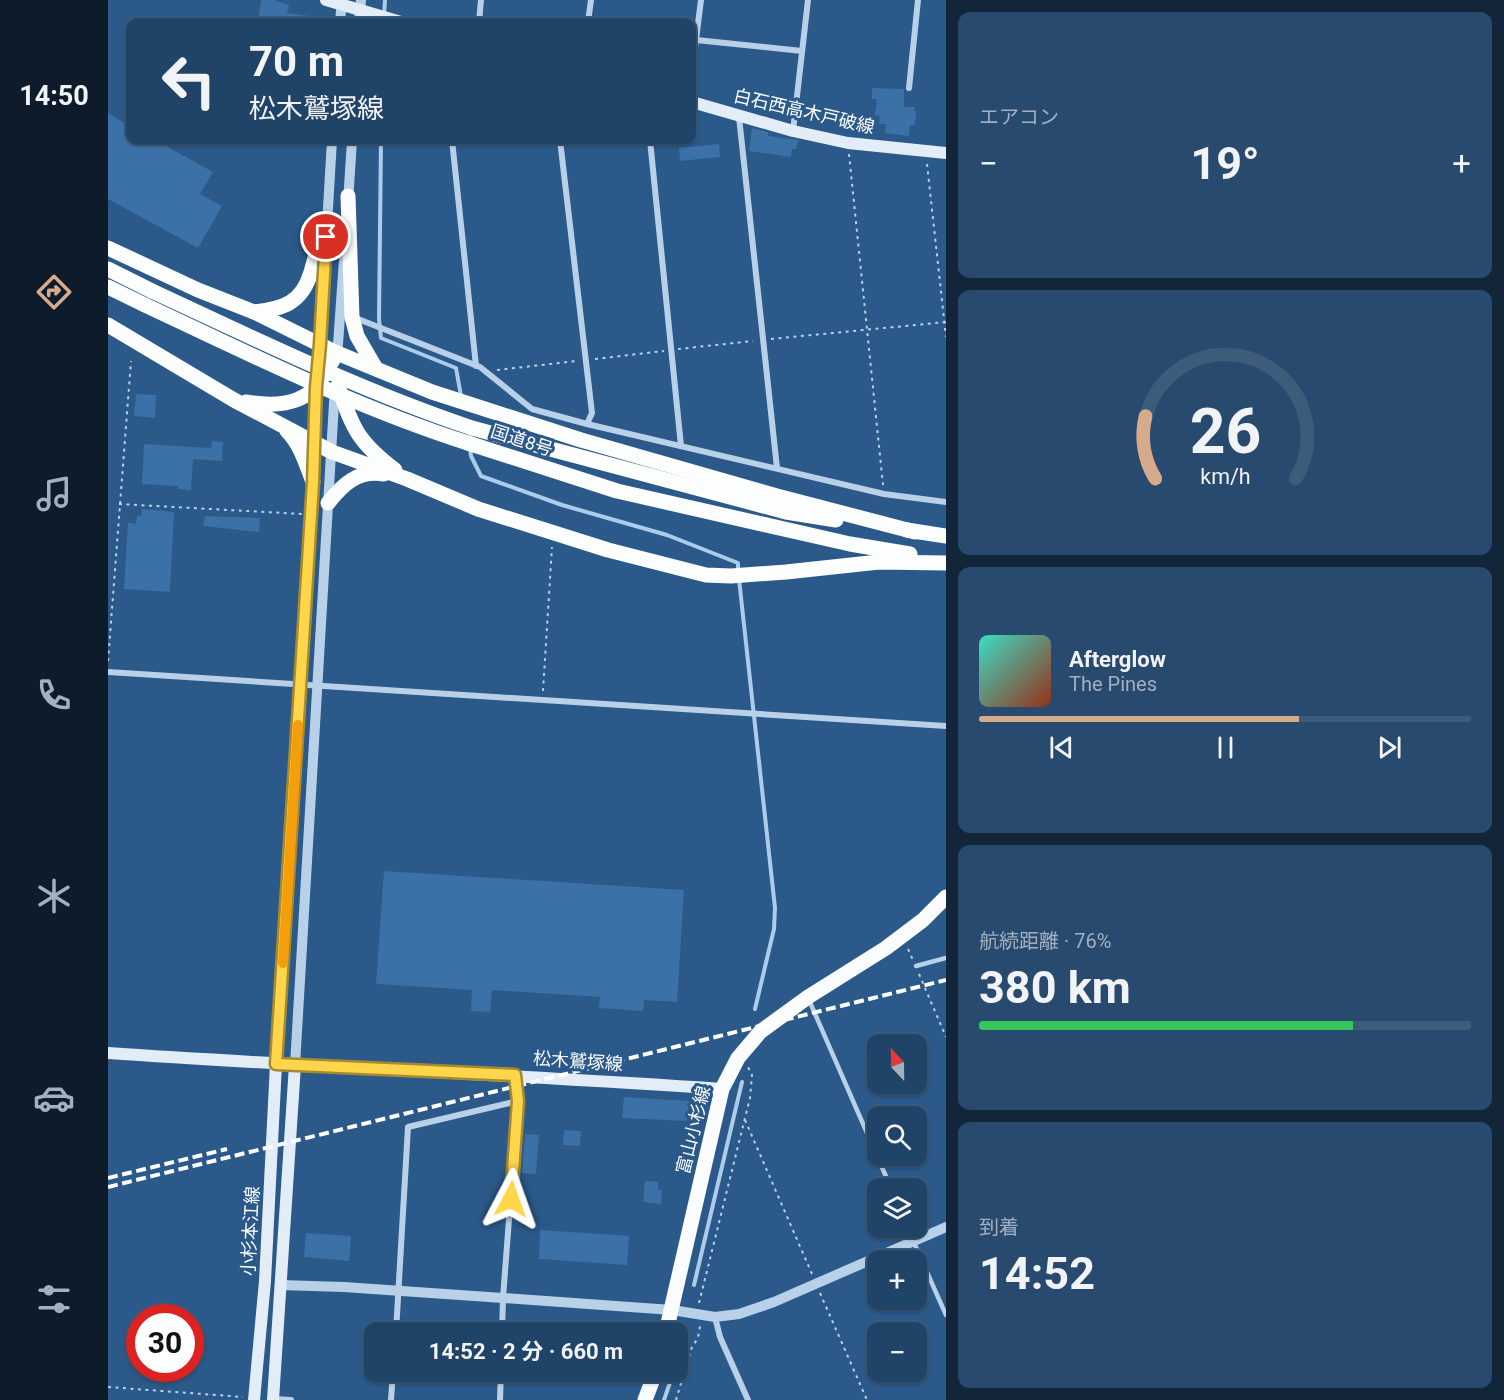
<!DOCTYPE html>
<html lang="ja">
<head>
<meta charset="utf-8">
<style>
	body { margin:0; font-family:Roboto,"Noto Sans JP",sans-serif; background:#284a6e; color:#f1f3f6; height:100vh; display:flex; flex-direction:column; font-size:22px; white-space:nowrap }
	* { box-sizing:border-box; margin:0 }
	p { font-size:20px; color:#a2b0c0 }
	.icon { flex:none; width:33px; height:33px; fill:none; stroke:currentColor; stroke-width:2; stroke-linecap:round; stroke-linejoin:round }
	.map { position:relative; flex:1; overflow:hidden }
	.details { display:flex; flex-direction:column; gap:12px; padding:12px; background:#122539; width:558px }
	.details>* { flex:none }
	.guide { position:absolute; left:18px; top:18px; width:570px; height:126px; border-radius:12px; box-shadow:0 2px 4px #0004,0 0 0 2px #3d5c7c; background:#204368; color:#f1f3f6; overflow:hidden }
	.needle { width:39px; rotate:338deg }
	.fabs { position:absolute; left:759px; top:1034px; display:grid; gap:12px }
	.fabs a { display:grid; place-items:center; width:60px; height:60px; border-radius:12px; background:#204368; box-shadow:0 2px 4px #0004,0 0 0 2px #3d5c7c; font-size:30px }
	.speed { position:absolute; left:18px; top:1304px; display:flex; gap:12px; font-size:30px; font-weight:700; text-align:center }
	.speed>* { display:grid; place-content:center; width:78px; height:78px; border-radius:50%; background:#204368; box-shadow:0 2px 4px #0004,0 0 0 2px #3d5c7c; line-height:1 }
	.speed .limit { border:9px solid #d22; background:#fff; color:#111 }
	.pin { position:absolute; display:grid; place-items:center; width:51px; height:51px; color:#fff; margin:-26px; border:3px solid #fff; border-radius:50%; box-shadow:0 2px 6px #0007 }
	.me { position:absolute; width:66px; margin:-33px; rotate:4deg; stroke-linejoin:round; filter:drop-shadow(0 0 4px #0008) }
	.turn { display:flex; align-items:center; gap:21px; height:126px; padding:0 24px; font-size:27px }
	.turn .icon { width:78px; height:78px; stroke-width:2.5 }
	.turn b { display:block; font-size:42px; line-height:51px }
	.big { font-size:45px; font-weight:700; line-height:1.1 }
	.details .card { flex:1; display:flex; flex-direction:column; justify-content:center; gap:9px; min-width:0; padding:0 21px; border-radius:12px; background:#284a6e }
	.details .dial { align-items:center; gap:0 }
	.dial svg { height:156px; overflow:visible; fill:none; stroke:#3d5c7c; stroke-width:7; stroke-linecap:round; text-anchor:middle }
	.dial text { fill:#f1f3f6; stroke:none }
	.song { display:flex; align-items:center; gap:18px }
	.cover { width:72px; height:72px; border-radius:9px; background:linear-gradient(135deg,hsl(170 70% 55%),hsl(10 70% 35%)) }
	.played { height:6px; border-radius:3px; background:linear-gradient(90deg,#d6ab8b 65%,#3d5c7c 65%) }
	.keys { display:flex; justify-content:space-around; direction:ltr }
	.heat { display:flex; justify-content:space-between; align-items:center; font-size:33px; direction:ltr }
	.charge { height:9px; border-radius:4px; background:linear-gradient(90deg,#34c759 76%,#3d5c7c 0) }
	.trip { position:absolute; left:256px; top:1322px; width:324px; height:60px; border-radius:12px; background:#204368; box-shadow:0 2px 4px #0004,0 0 0 2px #3d5c7c; font-weight:700; line-height:60px; text-align:center }
	main { display:flex; flex:1; min-height:0 }
	.menu { display:flex; flex-direction:column; width:108px; justify-content:space-around; align-items:center; background:#0d1b2a; color:#a2b0c0 }
	.menu .icon { width:42px; height:42px }
	.menu .on { color:#d6ab8b }
	.menu b { font-size:27px; color:#f1f3f6 }
	.map>svg:first-child { display:block }
	.lines { fill:none; stroke-linecap:round; stroke-linejoin:round }
	.stream { stroke:#adcce9; stroke-width:4 }
	.building { fill:#3b71a6 }
	.path { stroke:#b8d1e9; stroke-width:2; stroke-dasharray:3 4.5; stroke-linecap:butt }
	.service { stroke:#b8d1e9; stroke-width:4.5 }
	.minor { stroke:#b8d1e9; stroke-width:6 }
	.tertiary { stroke:#b8d1e9; stroke-width:10 }
	.secondary { stroke:#e2edf8; stroke-width:12 }
	.primary { stroke:#fafcfe; stroke-width:15 }
	.trunk { stroke:#fcfefe; stroke-width:15 }
	.rail { stroke:#fff; stroke-width:4; stroke-dasharray:10 4.5; stroke-linecap:butt }
	.trunk-bridge { stroke:#fcfefe; stroke-width:15 }
	.route-casing { stroke:#a68a30; stroke-width:15 }
	.route { stroke:#ffd54a; stroke-width:10 }
	.slow { stroke:#f59e0b; stroke-width:10 }
	.labels { text-anchor:middle; dominant-baseline:central; stroke-width:6; stroke-linejoin:round; paint-order:stroke }
	.street-label { font-size:18px; fill:#fff; stroke:#2a598a }
</style>
</head>
<body>
<main>
<nav class="menu">
<b>14:50</b>
<svg class="icon on" aria-label="directions" viewBox="0 0 24 24"><path d="M12 3l9 9-9 9-9-9zM9 14v-3h6M13 9l2 2-2 2"/></svg>
<svg class="icon" aria-label="music" viewBox="0 0 24 24"><path d="M9 18V5l10-2v13"/><circle cx="6" cy="18" r="3"/><circle cx="16" cy="16" r="3"/></svg>
<svg class="icon" aria-label="phone" viewBox="0 0 24 24"><path d="M5 4h4l2 5-3 2q2 4 5 5l2-3 5 2v4C11 20 4 13 5 4z"/></svg>
<svg class="icon" aria-label="climate" viewBox="0 0 24 24"><path d="M12 3v18M4 7l16 10M4 17L20 7"/></svg>
<svg class="icon" aria-label="car" viewBox="0 0 24 24"><path d="M5 17H2v-5l4-1 3-4h7l3 4 3 1v5h-3M9 17h6M6 11h13"/><circle cx="7" cy="17" r="2"/><circle cx="17" cy="17" r="2"/></svg>
<svg class="icon" aria-label="filters" viewBox="0 0 24 24"><path d="M4 7h16M4 17h16"/><circle cx="9" cy="7" r="2"/><circle cx="15" cy="17" r="2"/></svg>
</nav>
<div class="map">
<svg width="838" height="1400" viewBox="0 0 838 1400">
	<rect width="100%" height="100%" fill="#2a598a"/>
	<g class="lines">
		<g class="stream">
			<polyline points="276,16 277,0"/>
			<polyline points="273,140 271,319 273,338 348,368 353,396"/>
			<polyline points="362,448 363,456 373,476 454,505 559,535 630,563 630,572"/>
			<polyline points="631,579 667,908 666,929 647,1009"/>
			<polyline points="586,1285 634,1082"/>
			<polyline points="570,1358 572,1348"/>
			<polyline points="556,1400 566,1371"/>
		</g>
	</g>
	<g class="building">
		<polygon points="153,0 166,0 181,5 179,13 202,16 202,22 150,22"/>
		<polygon points="764,88 796,89 796,107 807,107 806,111 808,111 807,125 802,125 801,136 777,133 778,124 771,124 772,116 767,115 769,99 764,99"/>
		<polygon points="0,113 22,126 22,140 47,140 105,172 92,194 114,206 90,248 0,199"/>
		<polygon points="644,128 660,132 660,136 690,140 688,149 684,149 683,157 641,151"/>
		<polygon points="611,144 612,157 572,161 571,148"/>
		<polygon points="28,394 48,395 47,418 26,416"/>
		<polygon points="104,441 115,442 114,461 85,459 83,490 70,489 70,486 34,484 36,444 103,448"/>
		<polygon points="34,509 66,512 62,592 16,589 20,523 28,524 29,516 33,516"/>
		<polygon points="97,516 152,518 151,532 95,526"/>
		<polygon points="276,871 576,890 569,1002 536,1000 535,1011 491,1008 492,997 384,990 382,1012 363,1011 364,990 268,984"/>
		<polygon points="516,1097 581,1101 579,1121 514,1118"/>
		<polygon points="456,1130 473,1131 472,1146 455,1145"/>
		<polygon points="417,1134 431,1135 428,1174 414,1173"/>
		<polygon points="537,1181 550,1182 550,1190 554,1190 553,1204 535,1202"/>
		<polygon points="432,1230 521,1236 519,1265 431,1259"/>
		<polygon points="198,1233 243,1236 241,1261 196,1257"/>
		<polygon points="510,1321 549,1326 549,1332 509,1332"/>
	</g>
	<g class="lines">
		<g class="path">
			<polyline points="741,154 775,485"/>
			<polyline points="819,164 838,337"/>
			<polyline points="663,339 838,322"/>
			<polyline points="570,349 645,341"/>
			<polyline points="487,359 556,351"/>
			<polyline points="389,370 469,361"/>
			<polyline points="11,504 194,514"/>
			<polyline points="0,661 23,361"/>
			<polyline points="435,691 444,547"/>
			<polyline points="800,949 805,960"/>
			<polyline points="811,974 838,1037"/>
			<polyline points="637,1120 704,1274"/>
			<polyline points="712,1293 759,1400"/>
			<polyline points="591,1303 642,1098 644,1075 640,1067"/>
			<polyline points="0,1387 135,1397"/>
			<polyline points="568,1400 584,1347 590,1338 592,1326"/>
		</g>
		<g class="service">
			<polyline points="808,966 838,958"/>
			<polyline points="701,1000 783,1188"/>
			<polyline points="799,1227 838,1315"/>
		</g>
		<g class="minor">
			<polyline points="371,22 373,0"/>
			<polyline points="480,22 483,0"/>
			<polyline points="588,40 694,51"/>
			<polyline points="584,72 593,0"/>
			<polyline points="801,88 810,0"/>
			<polyline points="631,117 669,468"/>
			<polyline points="685,131 700,0"/>
			<polyline points="344,140 368,366"/>
			<polyline points="452,140 484,413 479,424"/>
			<polyline points="542,140 573,446"/>
			<polyline points="245,317 372,367 424,409 479,424 776,494 838,502"/>
			<polyline points="0,672 838,726"/>
			<polyline points="607,1317 612,1337 640,1400"/>
			<polyline points="288,1332 300,1127 410,1101"/>
			<polyline points="394,1332 395,1298 410,1101 407,1076"/>
			<polyline points="165,1399 183,1400"/>
			<polyline points="283,1400 285,1371"/>
			<polyline points="392,1400 393,1371"/>
		</g>
		<g class="tertiary">
			<polyline points="232,22 234,0"/>
			<polyline points="251,22 253,0"/>
			<polyline points="240,203 244,140"/>
			<polyline points="229,358 236,260"/>
			<polyline points="168,1064 205,482 208,387 212,344 224,140"/>
			<polyline points="187,1065 227,386"/>
			<polyline points="172,1285 236,1287 395,1298 564,1310 607,1317 631,1314 666,1302 838,1227"/>
		</g>
		<g class="secondary">
			<polyline points="218,0 293,22"/>
			<polyline points="584,102 685,131 740,143 838,153"/>
			<path d="M0,1053C205,1067 409,1075 614,1089"/>
			<polyline points="146,1400 157,1281 168,1064"/>
			<polyline points="165,1400 187,1065"/>
		</g>
		<g class="primary">
			<polyline points="558,1332 614,1089 630,1058 652,1032 700,997 778,948 815,920 838,897"/>
			<polyline points="537,1400 548,1371"/>
		</g>
		<g class="trunk">
			<polyline points="240,196 244,317 249,336 267,367"/>
			<polyline points="0,248 90,290 146,312 229,353 324,392 473,440 669,496 807,532"/>
			<polyline points="0,269 44,291"/>
			<polyline points="0,287 37,305"/>
			<path d="M146,312C175,309 194,303 203,272C208,256 207,251 218,237"/>
			<polyline points="0,325 126,400 224,452 299,479 370,509 500,550 598,575 623,576 678,572 771,562 838,563"/>
			<path d="M230,386C245,429 250,442 287,470"/>
			<path d="M138,402C162,406 192,407 209,385C217,375 223,363 229,353"/>
			<polyline points="364,428 678,512 728,520"/>
			<path d="M179,431C193,445 198,464 205,482"/>
			<polyline points="360,443 509,491 742,544 802,554"/>
			<path d="M220,503C235,484 250,470 276,474"/>
			<polyline points="799,530 838,536"/>
		</g>
		<g class="rail">
			<polyline points="0,1178 119,1149"/>
			<polyline points="0,1187 838,980"/>
		</g>
		<g class="trunk-bridge">
			<path d="M44,291C149,340 254,391 364,428"/>
			<path d="M37,305C143,355 248,407 360,443"/>
		</g>
	</g>
	<g class="lines">
		<defs>
			<polyline id="route" points="218,237 212,344 208,387 205,482 195,641 168,1064 407,1075 410,1101 403,1199"/>
		</defs>
		<use href="#route" class="route-casing"/>
		<use href="#route" class="route"/>
		<polyline class="slow" points="175,963 190,725"/>
	</g>
	<g class="labels">
		<g class="street-label">
			<text transform="translate(696 111) rotate(13)">白石西高木戸破線</text>
			<text transform="translate(414 440) rotate(18)">国道8号</text>
			<text transform="translate(470 1061) rotate(4)">松木鷲塚線</text>
			<text transform="translate(585 1130) rotate(-76)">富山小杉線</text>
			<text transform="translate(142 1231) rotate(-87)">小杉本江線</text>
		</g>
	</g>
</svg>
<div class="fabs">
<a><svg class="needle" viewBox="-14 -14 28 28"><path d="M0-13l5 13h-10z" fill="#e53935"/><path d="M0 13l5-13h-10z" fill="#a2b0c0"/></svg></a>
<a><svg class="icon" aria-label="search" viewBox="0 0 24 24"><circle cx="10" cy="10" r="6"/><path d="M15 15l6 6"/></svg></a>
<a><svg class="icon" aria-label="layers" viewBox="0 0 24 24"><path d="M12 4l9 5-9 5-9-5zM3 14l9 5 9-5"/></svg></a>
<a>+</a>
<a>−</a>
</div>
<div class="speed"><div class="limit">30</div></div>
<div class="pin" style="left:218px;top:237px;background:#d93025"><svg class="icon" aria-label="arrive" viewBox="0 0 24 24"><path d="M6 21V4h12l-3 4 3 4H6"/></svg></div>
<svg class="me" style="left:403px;top:1199px" viewBox="-20 -20 40 40"><path d="M0-17L14 15 0 8-14 15z" fill="#ffd54a" stroke="#fff" stroke-width="4"/></svg>
<div class="trip">14:52 · 2 分 · 660 m</div>
<div class="guide">
<div class="turn"><svg class="icon" aria-label="left" viewBox="0 0 24 24"><path d="M17 20v-9H6M10 6l-5 5 5 5"/></svg><div><b>70 m</b>松木鷲塚線</div></div>
</div>
</div>
<section class="details">
<div class="card"><p>エアコン</p>
<div class="heat"><a>−</a><b class="big">19°</b><a>+</a></div>
</div>
<div class="card dial"><svg viewBox="0 0 100 80">
<path d="M14 69A42 42 0 1 1 86 69"/>
<path d="M14 69A42 42 0 0 1 9 37" stroke="#d6ab8b"/>
<text x="50" y="56" font-size="32" font-weight="700">26</text>
<text x="50" y="72" font-size="11">km/h</text>
</svg></div>
<div class="card">
<div class="song"><i class="cover"></i><div><b>Afterglow</b><p>The Pines</p></div></div>
<div class="played"></div>
<div class="keys"><svg class="icon" aria-label="previous" viewBox="0 0 24 24"><path d="M18 5L8 12l10 7zM5 5v14"/></svg><svg class="icon" aria-label="pause" viewBox="0 0 24 24"><path d="M8 5v14M16 5v14"/></svg><svg class="icon" aria-label="next" viewBox="0 0 24 24"><path d="M6 5l10 7-10 7zM19 5v14"/></svg></div>
</div>
<div class="card"><p>航続距離 · 76%</p><b class="big">380 km</b><div class="charge"></div></div>
<div class="card"><p>到着</p><b class="big">14:52</b></div>
</section>
</main>
</body>
</html>
